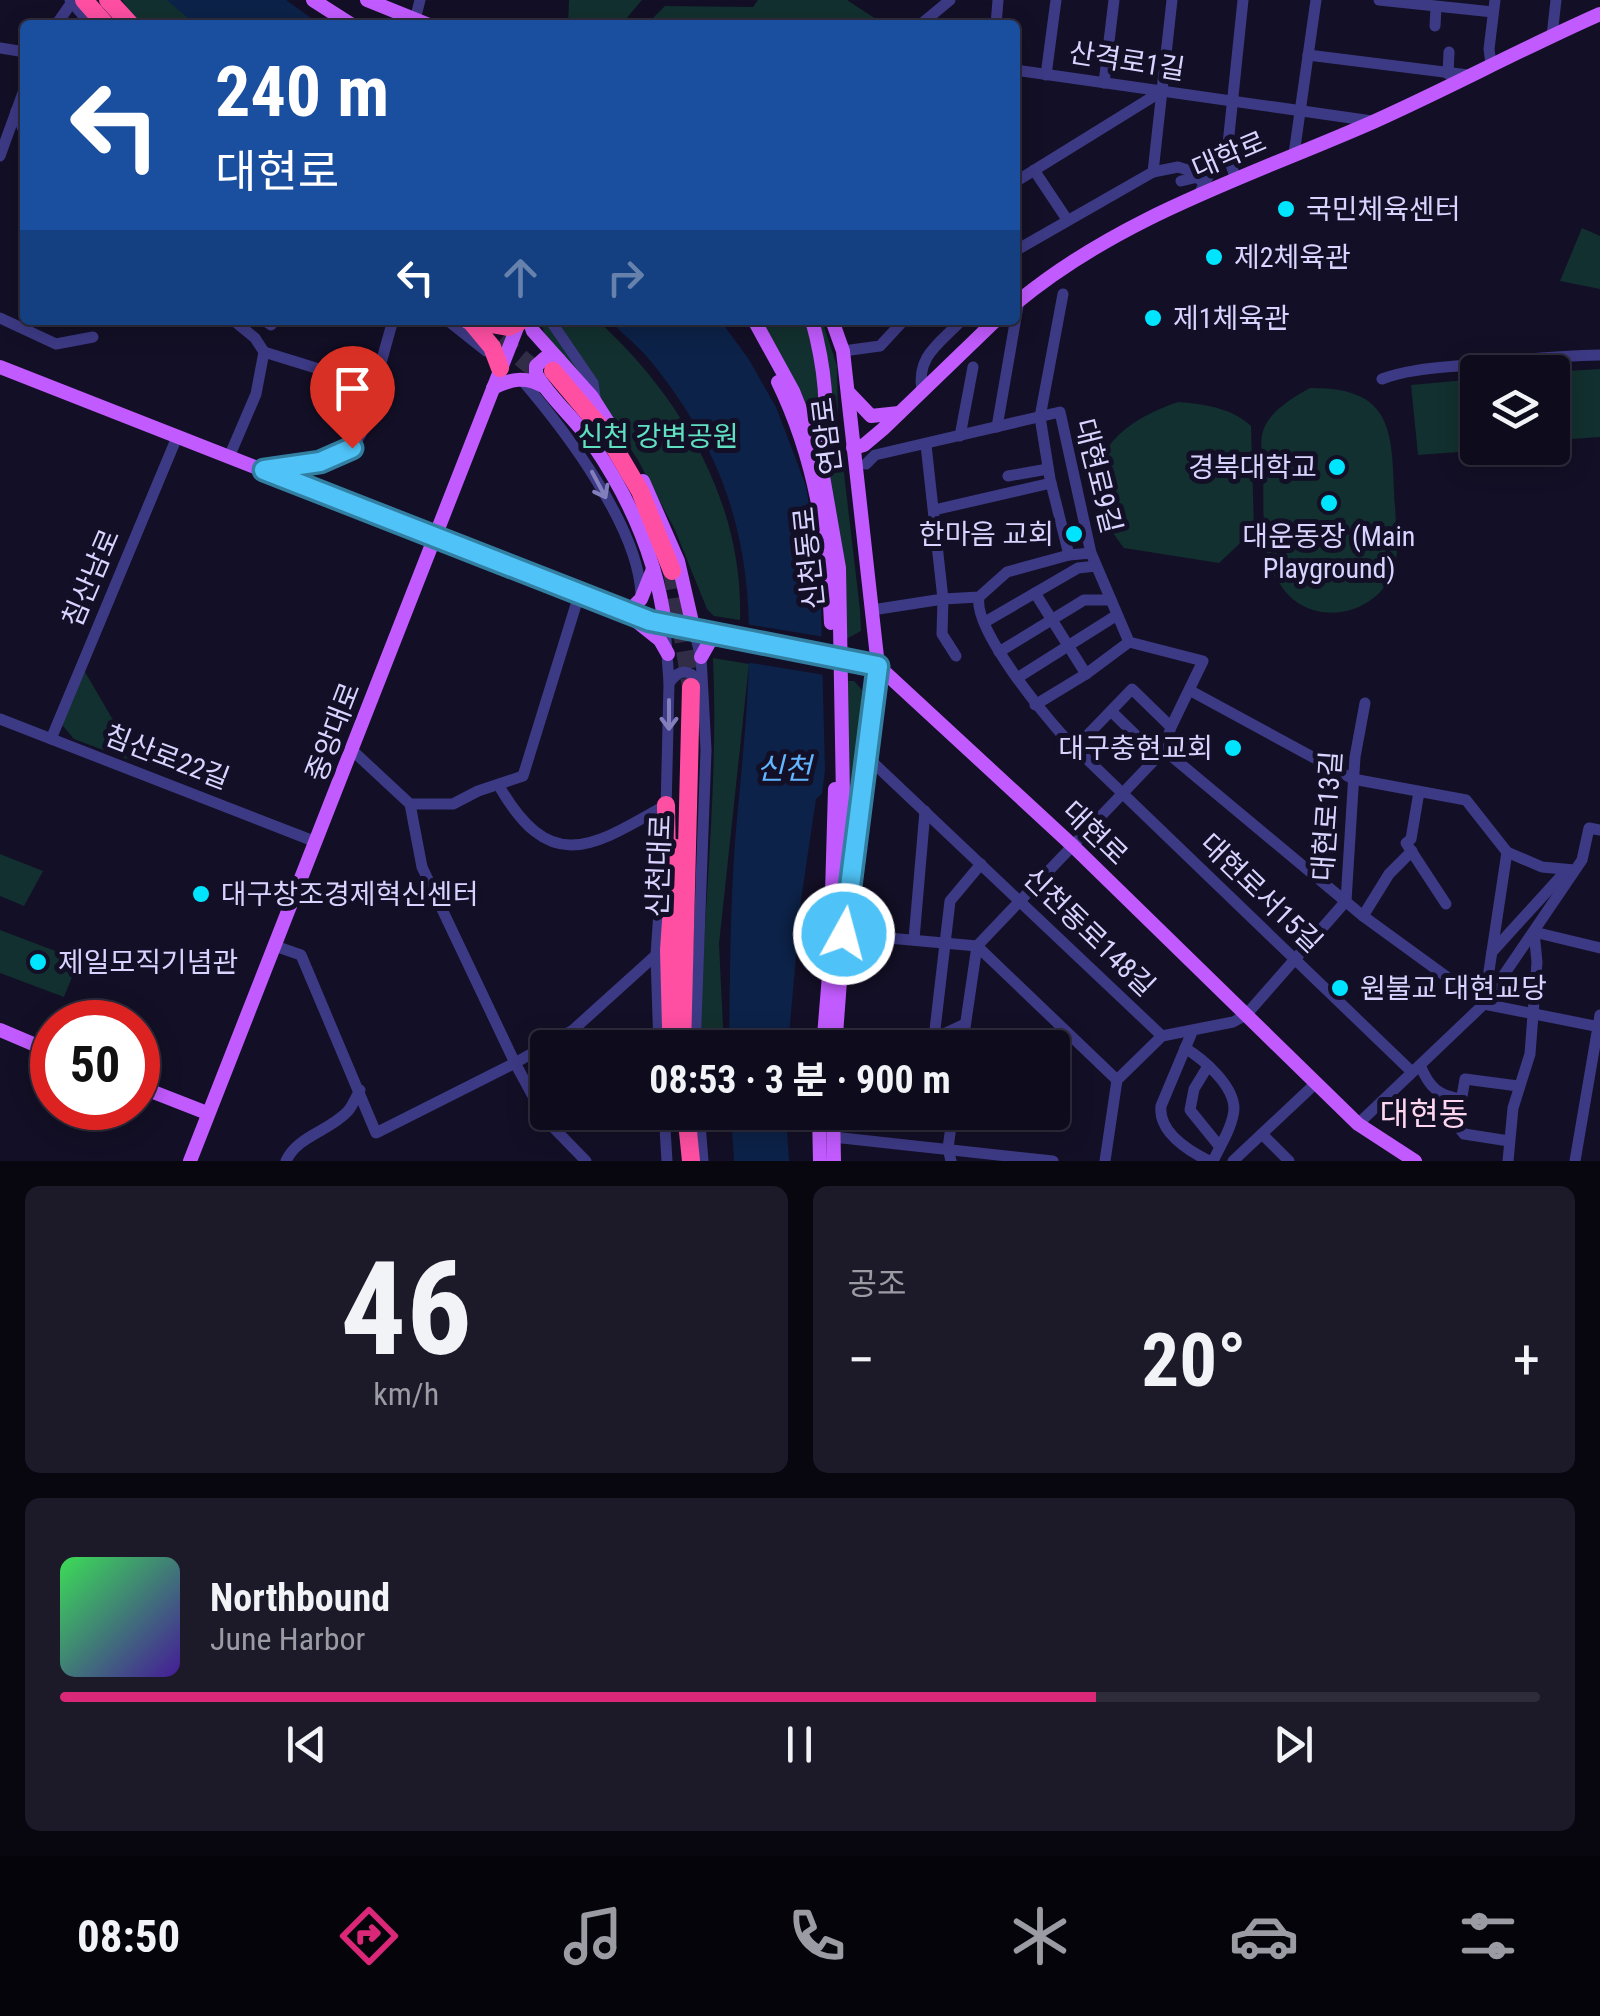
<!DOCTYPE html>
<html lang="ko">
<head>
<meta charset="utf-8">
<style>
	body { margin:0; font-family:"Roboto Condensed","Noto Sans KR",sans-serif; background:#1c1929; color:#f1f3f6; height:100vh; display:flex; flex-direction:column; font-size:38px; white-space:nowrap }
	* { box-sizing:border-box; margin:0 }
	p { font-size:32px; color:#9b9ba3 }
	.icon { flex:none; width:55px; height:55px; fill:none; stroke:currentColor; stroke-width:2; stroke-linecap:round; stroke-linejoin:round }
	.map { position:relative; height:1161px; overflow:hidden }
	.drawer { display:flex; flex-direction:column; gap:25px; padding:25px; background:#08060f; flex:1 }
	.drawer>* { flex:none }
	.banner { position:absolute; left:20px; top:20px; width:1000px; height:305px; border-radius:10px; box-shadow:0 5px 25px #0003,0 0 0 2px #2e2b3b; background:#1a4fa0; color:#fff; overflow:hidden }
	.buttons { position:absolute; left:1460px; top:355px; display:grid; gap:20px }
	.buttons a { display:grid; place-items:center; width:110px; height:110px; border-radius:10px; background:#0e0b1c; box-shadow:0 5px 25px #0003,0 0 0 2px #2e2b3b; font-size:50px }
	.speed { position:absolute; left:30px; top:1000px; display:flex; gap:20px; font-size:50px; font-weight:700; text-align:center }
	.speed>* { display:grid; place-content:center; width:130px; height:130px; border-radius:50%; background:#0e0b1c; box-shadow:0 5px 25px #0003,0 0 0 2px #2e2b3b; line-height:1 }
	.speed .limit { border:15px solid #d22; background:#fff; color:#111 }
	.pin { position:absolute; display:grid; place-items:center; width:85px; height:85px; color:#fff; margin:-102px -42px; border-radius:50% 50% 50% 0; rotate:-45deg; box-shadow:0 0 10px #0007 }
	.pin .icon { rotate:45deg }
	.me { position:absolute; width:110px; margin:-55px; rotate:7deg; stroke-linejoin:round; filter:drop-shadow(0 0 8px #0008) }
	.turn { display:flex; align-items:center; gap:35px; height:210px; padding:0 30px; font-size:45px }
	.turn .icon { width:130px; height:130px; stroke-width:2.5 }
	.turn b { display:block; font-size:70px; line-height:85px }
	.lanes { display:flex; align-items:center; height:95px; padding:0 30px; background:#0003; justify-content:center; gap:50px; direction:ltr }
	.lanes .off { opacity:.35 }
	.big { font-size:75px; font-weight:700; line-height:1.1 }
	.drawer .tile { flex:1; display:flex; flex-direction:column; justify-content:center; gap:15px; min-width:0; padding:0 35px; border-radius:15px; background:#1c1929 }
	.drawer .dial { align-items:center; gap:0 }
	.dial b { font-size:130px; line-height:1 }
	.song { display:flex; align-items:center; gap:30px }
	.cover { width:120px; height:120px; border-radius:15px; background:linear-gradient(135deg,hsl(130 70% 55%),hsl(260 70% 35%)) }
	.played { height:10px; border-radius:5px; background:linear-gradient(90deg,#db2777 70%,#2e2b3b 70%) }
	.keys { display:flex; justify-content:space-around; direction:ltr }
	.heat { display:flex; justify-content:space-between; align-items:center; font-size:55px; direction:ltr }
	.drawer .tiles { flex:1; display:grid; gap:25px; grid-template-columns:1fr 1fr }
	.tile:last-child { grid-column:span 2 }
	.trip { position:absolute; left:530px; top:1030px; width:540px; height:100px; border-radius:10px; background:#0e0b1c; box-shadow:0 5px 25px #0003,0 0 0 2px #2e2b3b; font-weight:700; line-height:100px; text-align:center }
	.tabs { display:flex; height:160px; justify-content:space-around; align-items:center; background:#06040b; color:#9b9ba3 }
	.tabs .icon { width:70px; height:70px }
	.tabs .selected { color:#db2777 }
	.tabs b { font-size:45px; color:#f1f3f6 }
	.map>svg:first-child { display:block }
	.green { fill:#12302f }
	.water { fill:#0c2248 }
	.pier { fill:#130f26 }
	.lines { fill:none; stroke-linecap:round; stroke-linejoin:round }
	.highway-tunnel { stroke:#312d47; stroke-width:18; stroke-dasharray:18 9; stroke-linecap:butt }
	.minor { stroke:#3d3a85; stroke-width:11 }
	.major { stroke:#c25bff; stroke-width:14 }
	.highway { stroke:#ff4fa3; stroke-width:18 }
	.major-bridge { stroke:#c25bff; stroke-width:14 }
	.oneway { stroke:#837fbc }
	.route-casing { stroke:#337fa1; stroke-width:25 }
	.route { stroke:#4fc3f7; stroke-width:18 }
	.poi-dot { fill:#00e5ff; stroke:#130f26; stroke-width:4 }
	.labels { text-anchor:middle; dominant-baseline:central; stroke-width:10; stroke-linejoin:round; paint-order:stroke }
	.street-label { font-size:28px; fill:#d9d4ff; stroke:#130f26 }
	.poi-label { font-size:28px; fill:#d9d4ff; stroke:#130f26; text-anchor:start }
	.park-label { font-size:28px; fill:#5fe0c0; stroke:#130f26 }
	.water-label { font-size:30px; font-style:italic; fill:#62b6ff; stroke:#130f26 }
	.quarter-label { font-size:32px; fill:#ffd6f0; stroke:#130f26 }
</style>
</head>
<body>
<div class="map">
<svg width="1600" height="1161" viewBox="0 0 1600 1161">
	<rect width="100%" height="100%" fill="#130f26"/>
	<g class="green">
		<polygon points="122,0 174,0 200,25 137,25"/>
		<polygon points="569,0 642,0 621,25 568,25"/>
		<polygon points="758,0 847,0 885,25 646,25 665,6 753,7"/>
		<polygon points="1582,228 1600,236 1600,289 1560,281"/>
		<path d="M540,320H597C681,396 744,504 740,620L714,616L707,609L675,530L638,460L587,383L545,335Z"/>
		<polygon points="758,320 822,320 837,366 838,422 860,610 861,631 846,639 836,518"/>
		<polygon points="1600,369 1600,437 1558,440 1551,372"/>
		<polygon points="1477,379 1478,448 1513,448 1418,455 1411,385"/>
		<path d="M1310,388C1399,387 1391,438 1395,507C1396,532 1402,560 1388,582C1363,621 1304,624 1280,584C1274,576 1268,567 1267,557C1262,530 1264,500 1263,473C1263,461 1260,446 1262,435C1266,413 1292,398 1310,388Z"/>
		<path d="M1178,402C1204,404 1232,408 1251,426L1254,530L1219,563L1124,548C1068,478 1103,427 1178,402Z"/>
		<path d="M713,658L749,664L719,944L724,1047L700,1048C702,918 719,788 713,658Z"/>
		<polygon points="81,665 138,763 74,739 58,720"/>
		<polygon points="846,681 854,681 862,690 850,866"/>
		<polygon points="0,854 43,871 24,906 0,896"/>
		<polygon points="0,930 79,960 64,997 0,973"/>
	</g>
	<g class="water">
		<polygon points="167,0 286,0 321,25 196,25"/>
		<path d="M609,320H720L748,358L776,407L806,486L820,570L825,770L822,794L816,799L801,900L788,1047H729C730,979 730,910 735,842C750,661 779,524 657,369C644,351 625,336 609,320Z"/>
		<polygon points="731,1113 786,1113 789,1161 734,1161"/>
	</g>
	<polygon class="pier" points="745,624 825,637 825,675 745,662"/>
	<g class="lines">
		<g class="highway-tunnel">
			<polyline points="479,323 545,378"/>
			<polyline points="672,571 691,687"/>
		</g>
		<g class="minor">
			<polyline points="70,0 91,25"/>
			<polyline points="1379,0 1493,12"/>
			<polyline points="415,20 420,0"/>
			<polyline points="56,25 72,2"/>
			<polyline points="920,25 950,0"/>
			<polyline points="996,25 998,0"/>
			<polyline points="1435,26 1436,7"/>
			<polyline points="1552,36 1556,0"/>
			<polyline points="0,48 25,52"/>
			<polyline points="1308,55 1468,75"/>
			<polyline points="1491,64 1489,49 1495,0"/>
			<polyline points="1015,70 1372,121"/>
			<polyline points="1448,74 1449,52"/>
			<polyline points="1046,75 1056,0"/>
			<polyline points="1104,83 1114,0"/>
			<polyline points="16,111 25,134"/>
			<polyline points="1294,154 1316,0"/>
			<polyline points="0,156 25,87"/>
			<polyline points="1034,170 1066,218"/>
			<polyline points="1153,172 1178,167 1194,172"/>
			<polyline points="1236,179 1227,154 1243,0"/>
			<polyline points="1181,181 1198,177 1200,180"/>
			<polyline points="1015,182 1159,93"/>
			<polyline points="1199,194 1223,148"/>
			<polyline points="1015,251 1153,172 1172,0"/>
			<polyline points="1063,294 1040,417 1050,479 1069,555"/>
			<polyline points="0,318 56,344 93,337"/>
			<polyline points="264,320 271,325 275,320"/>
			<polyline points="447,320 486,351"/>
			<polyline points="550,320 593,383 596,403"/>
			<polyline points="843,351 880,346 904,320"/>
			<polyline points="264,352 374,386"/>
			<path d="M521,379C564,429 639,527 641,595"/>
			<path d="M1382,379C1408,369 1439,368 1467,365C1511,360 1555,356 1600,355"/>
			<path d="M922,391C916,356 939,344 962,320"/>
			<polyline points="997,427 1019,300"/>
			<polyline points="960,436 973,367"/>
			<polyline points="926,445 943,599 942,634 956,656"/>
			<polyline points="229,457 256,394 264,352 255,338 233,320"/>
			<polyline points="866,464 875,455 1060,412 1091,553 1129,642 1203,661 1171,727 1164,750 977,946 962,1048"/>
			<path d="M265,470C299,465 342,467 361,434L393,320"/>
			<polyline points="1008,476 1048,469"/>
			<polyline points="934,510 1051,483"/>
			<polyline points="1035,593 1086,674"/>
			<path d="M979,597C973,629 1042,712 1065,738L1412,1072"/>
			<polyline points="872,610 943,599 979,597 1007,572 1069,555 1091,553"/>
			<polyline points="985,622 1078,568 1096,566"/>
			<polyline points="665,625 669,683 666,810"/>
			<polyline points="694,631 701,657 706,750 695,1048"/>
			<polyline points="999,652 1084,600 1111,600"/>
			<polyline points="1017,678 1117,615"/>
			<path d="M669,683C680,668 690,669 700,683"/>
			<polyline points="1191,691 1353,779 1466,800 1507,852 1542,867 1574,870"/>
			<polyline points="1035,705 1086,674 1129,642"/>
			<polyline points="1111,711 1158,757"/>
			<polyline points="0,719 316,842"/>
			<polyline points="51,739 177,437"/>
			<polyline points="1075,748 1132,689 1171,727"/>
			<polyline points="1164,750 1363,916 1484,1004 1600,1027"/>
			<polyline points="353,751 410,804 422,867 515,1063 546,1120 586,1161"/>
			<polyline points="865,755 1162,1036"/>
			<path d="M499,786C551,876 592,847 666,805"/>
			<polyline points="1419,792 1411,839 1406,843 1446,904"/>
			<polyline points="410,804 453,804 478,791 523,776 579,595"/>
			<polyline points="1363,916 1389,874 1412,851"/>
			<polyline points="1534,932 1600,948"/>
			<polyline points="844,934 977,946 1117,1080"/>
			<polyline points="914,939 925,811"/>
			<polyline points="275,946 301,955 376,1133 515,1063 573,1030 656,955"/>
			<polyline points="1492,952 1563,874"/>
			<polyline points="1486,1001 1582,860 1589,828 1600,830"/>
			<path d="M1192,1032L1161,1106C1158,1132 1187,1150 1209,1161"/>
			<polyline points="934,1038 950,901 981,864"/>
			<polyline points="659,1048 656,955 663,854"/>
			<polyline points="914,1048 965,1024"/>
			<path d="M1185,1048C1203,1059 1234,1085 1234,1109C1233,1126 1220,1146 1213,1161"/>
			<path d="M1420,1065C1429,1087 1438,1096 1462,1099"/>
			<polyline points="1208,1066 1194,1089 1190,1110 1220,1147"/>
			<polyline points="664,1112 667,1161"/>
			<polyline points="699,1112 703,1161"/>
			<polyline points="1358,1124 1484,1004 1507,852"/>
			<polyline points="1262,1134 1289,1161"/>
			<polyline points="833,1137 1053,1161"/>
			<polyline points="1509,1141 1464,1134 1457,1125 1465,1079 1518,1086"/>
			<path d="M286,1161C297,1136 330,1131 348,1111C353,1105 356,1097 360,1090"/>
			<polyline points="951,1161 948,1148 953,1112"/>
			<polyline points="1105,1161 1117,1080 1162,1036 1233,1022 1246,1015 1346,901 1355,757 1365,703"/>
			<polyline points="1233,1161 1316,1083"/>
			<polyline points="1508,1161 1513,1108 1530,1054 1537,962 1534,932"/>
			<polyline points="1575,1161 1600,1015"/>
		</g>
		<g class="major">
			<polyline points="313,0 352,25"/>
			<polyline points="367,0 429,25"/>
			<path d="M1015,304C1120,216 1250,176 1373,122C1449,88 1523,48 1600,14"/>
			<polyline points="529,320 533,331 592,397 620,441"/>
			<polyline points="754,320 793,391 820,459 839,568 845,914 835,1048"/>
			<path d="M812,320C825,367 829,409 823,457"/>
			<polyline points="832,320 843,351 878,666 852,869"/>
			<path d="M559,360L545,358L536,366V374C552,401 577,420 594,446C630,499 657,561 665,625"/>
			<polyline points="0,367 627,613 712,635"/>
			<path d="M778,382C815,458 828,539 831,623"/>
			<path d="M493,388C511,379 525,376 543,386"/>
			<polyline points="850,394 871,416 899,413"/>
			<polyline points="853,448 864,445 883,429 996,320"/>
			<polyline points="643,481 678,561 694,631"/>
			<polyline points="627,613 641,599 653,569"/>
			<polyline points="635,620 660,640 668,654"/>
			<polyline points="701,657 710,641 723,637"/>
			<polyline points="878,666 1073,846 1358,1124 1415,1161"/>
			<polyline points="0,1030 52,1052"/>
			<polyline points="823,1048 830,963 835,789"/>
			<polyline points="138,1086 207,1113"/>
			<polyline points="819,1112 820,1161"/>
			<polyline points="833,1112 834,1161"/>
			<polyline points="190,1161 520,320"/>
		</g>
		<g class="highway">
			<polyline points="84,0 106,25"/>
			<polyline points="108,0 131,25"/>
			<polyline points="468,320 508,327 519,322"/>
			<polyline points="472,323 492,347 500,368"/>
			<polyline points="553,371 607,435 640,491 672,571"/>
			<polyline points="666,805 667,860"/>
			<polyline points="671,1027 669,950 676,848"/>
			<polyline points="682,1048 691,687"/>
			<polyline points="686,1112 691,1161"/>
		</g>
		<polyline class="major-bridge" points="712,635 878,666"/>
	</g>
	<defs><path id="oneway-shaft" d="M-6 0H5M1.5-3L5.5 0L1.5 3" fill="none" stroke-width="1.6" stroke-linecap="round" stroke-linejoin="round" transform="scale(2.5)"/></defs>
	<g class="oneway">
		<use href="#oneway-shaft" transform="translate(599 485) rotate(62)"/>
		<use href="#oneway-shaft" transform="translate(669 715) rotate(90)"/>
	</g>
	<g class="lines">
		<defs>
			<polyline id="route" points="352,448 320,462 264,470 650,621 878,666 844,934"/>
		</defs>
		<use href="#route" class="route-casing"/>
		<use href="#route" class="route"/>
	</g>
	<g class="poi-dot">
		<circle cx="1286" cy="209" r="10"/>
		<circle cx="1214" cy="257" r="10"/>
		<circle cx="1153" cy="318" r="10"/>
		<circle cx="1337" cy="467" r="10"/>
		<circle cx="1329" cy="503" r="10"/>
		<circle cx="1074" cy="534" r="10"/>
		<circle cx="1233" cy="748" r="10"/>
		<circle cx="201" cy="894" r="10"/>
		<circle cx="38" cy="962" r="10"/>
		<circle cx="1340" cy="988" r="10"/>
	</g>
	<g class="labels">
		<g class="street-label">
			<text transform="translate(1127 61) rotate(9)">산격로1길</text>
			<text transform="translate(1229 155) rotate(-23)">대학로</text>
			<text transform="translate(827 436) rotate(-97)">연암로</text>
			<text transform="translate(1098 476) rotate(76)">대현로9길</text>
			<text transform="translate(809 558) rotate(-96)">신천동로</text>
			<text transform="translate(91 578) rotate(-67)">침산남로</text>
			<text transform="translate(333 732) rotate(-69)">중앙대로</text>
			<text transform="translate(167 757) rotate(21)">침산로22길</text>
			<text transform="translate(1327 816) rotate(-86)">대현로13길</text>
			<text transform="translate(1095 833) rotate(44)">대현로</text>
			<text transform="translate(659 866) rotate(-88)">신천대로</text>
			<text transform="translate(1261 893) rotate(44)">대현로서15길</text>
			<text transform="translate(1089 932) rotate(44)">신천동로148길</text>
		</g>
		<g class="poi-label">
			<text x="1306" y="209">국민체육센터</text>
			<text x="1234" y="257">제2체육관</text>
			<text x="1173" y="318">제1체육관</text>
			<text x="1317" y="467" text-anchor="end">경북대학교</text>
			<text x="1054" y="534" text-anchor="end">한마음 교회</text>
			<text x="1329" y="536" text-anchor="middle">대운동장 (Main<tspan x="1329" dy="32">Playground)</tspan></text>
			<text x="1213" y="748" text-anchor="end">대구충현교회</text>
			<text x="221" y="894">대구창조경제혁신센터</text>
			<text x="58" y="962">제일모직기념관</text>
			<text x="1360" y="988">원불교 대현교당</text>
		</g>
		<g class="park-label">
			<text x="658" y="436">신천 강변공원</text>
		</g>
		<g class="water-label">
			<text x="784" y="768">신천</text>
		</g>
		<g class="quarter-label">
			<text x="1424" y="1114">대현동</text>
		</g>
	</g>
</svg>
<div class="buttons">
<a><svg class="icon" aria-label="layers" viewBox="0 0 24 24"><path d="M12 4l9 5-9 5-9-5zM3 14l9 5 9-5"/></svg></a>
</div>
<div class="speed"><div class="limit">50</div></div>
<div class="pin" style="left:352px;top:448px;background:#d93025"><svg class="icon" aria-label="arrive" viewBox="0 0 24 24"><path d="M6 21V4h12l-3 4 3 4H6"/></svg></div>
<svg class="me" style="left:844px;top:934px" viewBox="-20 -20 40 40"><circle r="17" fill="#4fc3f7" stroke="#fff" stroke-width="3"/><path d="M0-11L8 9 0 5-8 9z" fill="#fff"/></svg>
<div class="trip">08:53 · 3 분 · 900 m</div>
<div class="banner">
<div class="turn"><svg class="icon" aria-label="left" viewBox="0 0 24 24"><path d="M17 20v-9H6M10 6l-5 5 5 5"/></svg><div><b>240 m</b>대현로</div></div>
<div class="lanes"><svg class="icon" aria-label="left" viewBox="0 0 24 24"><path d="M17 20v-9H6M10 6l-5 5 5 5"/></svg><svg class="icon off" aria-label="ahead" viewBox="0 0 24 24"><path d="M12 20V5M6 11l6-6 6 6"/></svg><svg class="icon off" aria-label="right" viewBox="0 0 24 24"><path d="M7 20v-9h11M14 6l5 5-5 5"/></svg></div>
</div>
</div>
<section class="drawer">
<div class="tiles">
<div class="tile dial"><b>46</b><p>km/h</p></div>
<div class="tile"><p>공조</p>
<div class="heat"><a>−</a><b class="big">20°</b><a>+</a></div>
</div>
<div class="tile">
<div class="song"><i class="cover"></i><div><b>Northbound</b><p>June Harbor</p></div></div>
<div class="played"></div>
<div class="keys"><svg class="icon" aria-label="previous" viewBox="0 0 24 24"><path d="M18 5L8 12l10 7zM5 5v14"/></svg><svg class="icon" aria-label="pause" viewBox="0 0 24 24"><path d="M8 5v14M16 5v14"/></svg><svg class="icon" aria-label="next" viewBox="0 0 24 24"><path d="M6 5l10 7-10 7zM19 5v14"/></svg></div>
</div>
</div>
</section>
<nav class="tabs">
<b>08:50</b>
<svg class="icon selected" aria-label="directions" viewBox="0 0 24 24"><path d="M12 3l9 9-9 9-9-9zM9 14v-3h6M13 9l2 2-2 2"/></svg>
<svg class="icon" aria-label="music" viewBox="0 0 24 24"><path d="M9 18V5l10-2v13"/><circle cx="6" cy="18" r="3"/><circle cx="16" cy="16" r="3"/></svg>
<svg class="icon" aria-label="phone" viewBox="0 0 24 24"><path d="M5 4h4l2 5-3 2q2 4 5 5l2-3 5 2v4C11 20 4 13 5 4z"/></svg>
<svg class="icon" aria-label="climate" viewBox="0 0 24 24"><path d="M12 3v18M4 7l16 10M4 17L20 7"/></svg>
<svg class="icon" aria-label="car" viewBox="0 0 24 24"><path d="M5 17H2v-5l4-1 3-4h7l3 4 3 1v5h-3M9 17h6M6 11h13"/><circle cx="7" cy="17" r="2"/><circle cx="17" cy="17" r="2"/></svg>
<svg class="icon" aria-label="filters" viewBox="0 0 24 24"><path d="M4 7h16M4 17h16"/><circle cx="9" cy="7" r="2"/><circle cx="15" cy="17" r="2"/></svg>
</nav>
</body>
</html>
